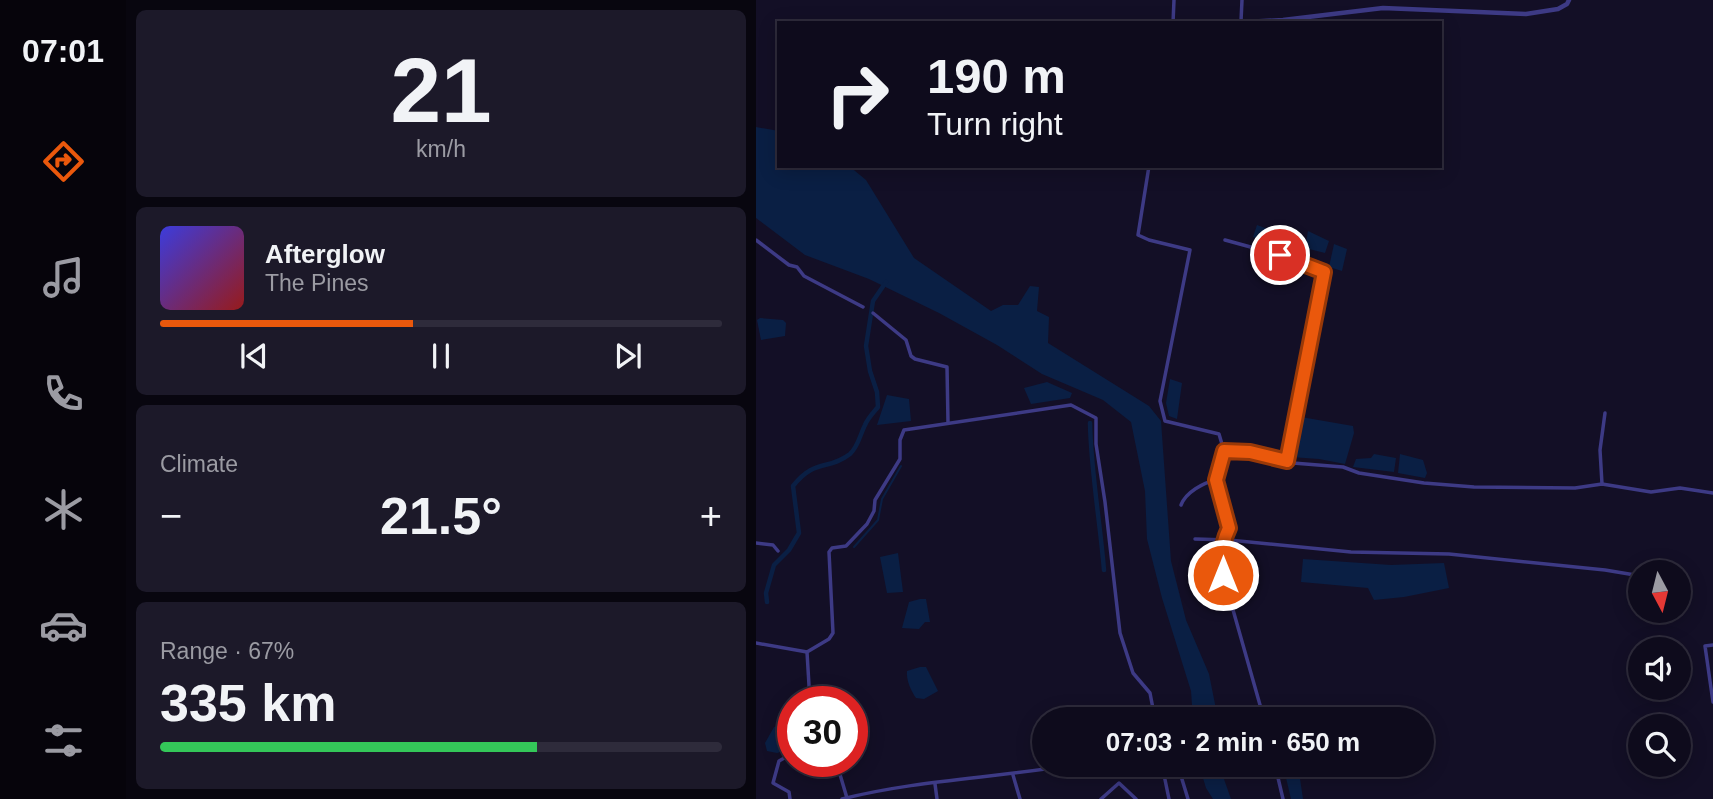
<!DOCTYPE html>
<html lang="en">
<head>
<meta charset="utf-8">
<style>
	body { margin:0; font-family:Arial,sans-serif; background:#1c1929; color:#f1f3f6; height:100vh; display:flex; flex-direction:column; font-size:26px; white-space:nowrap }
	* { box-sizing:border-box; margin:0 }
	p { font-size:23px; color:#9b9ba3 }
	.icon { flex:none; width:38px; height:38px; fill:none; stroke:currentColor; stroke-width:2; stroke-linecap:round; stroke-linejoin:round }
	.map { position:relative; flex:1; overflow:hidden }
	.sheet { display:flex; flex-direction:column; gap:10px; padding:10px; background:#08060f; width:630px }
	.sheet>* { flex:none }
	.top-card { position:absolute; left:21px; top:21px; width:665px; height:147px; border-radius:0px; box-shadow:0 4px 18px #0003,0 0 0 2px #2e2b3b; background:#0e0b1c; color:#f1f3f6; overflow:hidden }
	.needle { width:46px; rotate:173deg }
	.buttons { position:absolute; left:872px; top:560px; display:grid; gap:14px }
	.buttons a { display:grid; place-items:center; width:63px; height:63px; border-radius:50%; background:#0e0b1c; box-shadow:0 4px 18px #0003,0 0 0 2px #2e2b3b; font-size:35px }
	.speed { position:absolute; left:21px; top:686px; display:flex; gap:14px; font-size:35px; font-weight:700; text-align:center }
	.speed>* { display:grid; place-content:center; width:91px; height:91px; border-radius:50%; background:#0e0b1c; box-shadow:0 4px 18px #0003,0 0 0 2px #2e2b3b; line-height:1 }
	.speed .limit { border:10px solid #d22; background:#fff; color:#111 }
	.pin { position:absolute; display:grid; place-items:center; width:60px; height:60px; color:#fff; margin:-30px; border:4px solid #fff; border-radius:50%; box-shadow:0 2px 7px #0007 }
	.me { position:absolute; width:77px; margin:-38px; rotate:0deg; stroke-linejoin:round; filter:drop-shadow(0 0 5px #0008) }
	.turn { display:flex; align-items:center; gap:24px; height:147px; padding:0 35px; font-size:32px }
	.turn .icon { width:91px; height:91px; stroke-width:2.5 }
	.turn b { display:block; font-size:49px; line-height:60px }
	.big { font-size:52px; font-weight:600; line-height:1.1 }
	.sheet .widget { flex:1; display:flex; flex-direction:column; justify-content:center; gap:10px; min-width:0; padding:0 24px; border-radius:10px; background:#1c1929 }
	.sheet .dial { align-items:center; gap:0 }
	.dial b { font-size:91px; line-height:1 }
	.song { display:flex; align-items:center; gap:21px }
	.cover { width:84px; height:84px; border-radius:10px; background:linear-gradient(135deg,hsl(240 70% 55%),hsl(0 70% 35%)) }
	.played { height:7px; border-radius:4px; background:linear-gradient(90deg,#ea580c 45%,#2e2b3b 45%) }
	.keys { display:flex; justify-content:space-around; direction:ltr }
	.heat { display:flex; justify-content:space-between; align-items:center; font-size:38px; direction:ltr }
	.charge { height:10px; border-radius:5px; background:linear-gradient(90deg,#34c759 67%,#2e2b3b 0) }
	.trip { position:absolute; left:276px; top:707px; width:402px; height:70px; border-radius:35px; background:#0e0b1c; box-shadow:0 4px 18px #0003,0 0 0 2px #2e2b3b; font-weight:600; line-height:70px; text-align:center }
	main { display:flex; flex:1; min-height:0 }
	.dock { display:flex; flex-direction:column; width:126px; justify-content:space-around; align-items:center; background:#06040b; color:#9b9ba3 }
	.dock .icon { width:49px; height:49px }
	.dock .active { color:#ea580c }
	.dock b { font-size:32px; color:#f1f3f6 }
	.map>svg:first-child { display:block }
	.water { fill:#0a1f44 }
	.lines { fill:none; stroke-linecap:round; stroke-linejoin:round }
	.stream { stroke:#0a1f44; stroke-width:2 }
	.canal { stroke:#0a1f44; stroke-width:4.5 }
	.minor { stroke:#3d3a85; stroke-width:3.5 }
	.tertiary { stroke:#3d3a85; stroke-width:4.5 }
	.route-casing { stroke:#983908; stroke-width:18 }
	.route { stroke:#ea580c; stroke-width:12 }
</style>
</head>
<body>
<main>
<nav class="dock">
<b>07:01</b>
<svg class="icon active" aria-label="directions" viewBox="0 0 24 24"><path d="M12 3l9 9-9 9-9-9zM9 14v-3h6M13 9l2 2-2 2"/></svg>
<svg class="icon" aria-label="music" viewBox="0 0 24 24"><path d="M9 18V5l10-2v13"/><circle cx="6" cy="18" r="3"/><circle cx="16" cy="16" r="3"/></svg>
<svg class="icon" aria-label="phone" viewBox="0 0 24 24"><path d="M5 4h4l2 5-3 2q2 4 5 5l2-3 5 2v4C11 20 4 13 5 4z"/></svg>
<svg class="icon" aria-label="climate" viewBox="0 0 24 24"><path d="M12 3v18M4 7l16 10M4 17L20 7"/></svg>
<svg class="icon" aria-label="car" viewBox="0 0 24 24"><path d="M5 17H2v-5l4-1 3-4h7l3 4 3 1v5h-3M9 17h6M6 11h13"/><circle cx="7" cy="17" r="2"/><circle cx="17" cy="17" r="2"/></svg>
<svg class="icon" aria-label="filters" viewBox="0 0 24 24"><path d="M4 7h16M4 17h16"/><circle cx="9" cy="7" r="2"/><circle cx="15" cy="17" r="2"/></svg>
</nav>
<section class="sheet">
<div class="widget dial"><b>21</b><p>km/h</p></div>
<div class="widget">
<div class="song"><i class="cover"></i><div><b>Afterglow</b><p>The Pines</p></div></div>
<div class="played"></div>
<div class="keys"><svg class="icon" aria-label="previous" viewBox="0 0 24 24"><path d="M18 5L8 12l10 7zM5 5v14"/></svg><svg class="icon" aria-label="pause" viewBox="0 0 24 24"><path d="M8 5v14M16 5v14"/></svg><svg class="icon" aria-label="next" viewBox="0 0 24 24"><path d="M6 5l10 7-10 7zM19 5v14"/></svg></div>
</div>
<div class="widget"><p>Climate</p>
<div class="heat"><a>−</a><b class="big">21.5°</b><a>+</a></div>
</div>
<div class="widget"><p>Range · 67%</p><b class="big">335 km</b><div class="charge"></div></div>
</section>
<div class="map">
<svg width="957" height="799" viewBox="0 0 957 799">
	<rect width="100%" height="100%" fill="#130f26"/>
	<g class="water">
		<polygon points="0,127 23,131 23,166 93,166 110,180 158,258 235,311 247,305 262,305 274,286 283,287 281,311 293,317 292,343 393,406 405,421 415,561 430,620 453,674 462,719 437,719 435,691 406,598 391,539 389,491 375,422 347,400 286,374 241,345 183,313 113,279 49,255 0,218"/>
		<polygon points="501,225 531,236 530,248 497,237"/>
		<polygon points="552,231 573,241 569,253 549,248"/>
		<polygon points="578,244 591,249 586,271 573,267"/>
		<polygon points="4,318 27,320 30,323 29,336 5,340 1,320"/>
		<polygon points="414,379 426,383 421,419 413,416 410,403"/>
		<polygon points="291,382 316,393 314,398 275,404 268,388"/>
		<polygon points="131,395 153,399 155,421 121,425"/>
		<polygon points="545,417 597,426 598,433 589,464 563,459 535,457 534,455"/>
		<polygon points="618,454 640,458 638,472 597,467 600,459 615,458"/>
		<polygon points="644,454 667,460 671,473 669,478 642,473"/>
		<polygon points="142,553 147,592 131,593 124,557"/>
		<polygon points="547,559 635,565 688,563 693,588 648,597 618,600 612,588 545,582"/>
		<polygon points="164,599 170,599 174,622 169,622 163,629 146,628 153,602"/>
		<path d="M164,667H170L182,691L168,699L160,698C155,691 150,680 151,671Z"/>
		<polygon points="18,727 37,728 37,748 21,753 11,751 9,743"/>
		<polygon points="443,765 463,765 475,799 457,799 450,788"/>
		<polygon points="527,765 542,765 547,799 535,799"/>
	</g>
	<g class="lines">
		<polyline class="stream" points="98,547 122,520 126,499 145,466"/>
		<g class="canal">
			<path d="M334,423C335,472 344,521 348,570"/>
			<path d="M11,602L10,593L18,565L33,550L43,533L37,486C59,458 72,471 94,454C102,447 104,435 109,425C112,418 117,413 122,407L121,392L114,371L110,346L117,301L130,282"/>
		</g>
		<g class="minor">
			<polyline points="485,21 486,0"/>
			<polyline points="417,23 418,0"/>
			<polyline points="393,166 382,235 393,240 434,250 404,401 409,421 463,434 468,451 460,480 473,528 468,540 464,564 508,719"/>
			<polyline points="0,240 33,265 41,267 48,276 107,307"/>
			<polyline points="469,240 524,255 568,272 531,461"/>
			<polyline points="117,313 150,340 155,356 159,359 191,367 192,422"/>
			<polyline points="468,451 494,452 537,463 587,467 603,473 668,483 718,487 819,488 846,484 895,492 924,488 957,493"/>
			<polyline points="846,484 844,450 849,413"/>
			<path d="M425,505C430,492 447,483 460,480"/>
			<polyline points="439,539 473,540 595,552 693,554 849,570 879,575"/>
			<polyline points="0,543 17,545 22,551"/>
			<polyline points="0,643 51,652 73,639 77,633 73,552 76,548 90,546 111,524 118,511 119,500 144,459 144,440 148,430 315,405 340,418 340,444 349,502 364,633 377,673 394,693 399,719"/>
			<polyline points="957,645 949,646 957,702"/>
			<polyline points="51,652 54,702"/>
			<polyline points="80,761 91,798"/>
			<polyline points="406,765 413,799"/>
			<polyline points="519,765 527,799"/>
			<polyline points="257,775 264,799"/>
			<polyline points="425,776 432,799"/>
			<polyline points="179,784 181,799"/>
			<polyline points="34,799 33,792 17,783 23,761 37,753"/>
			<path d="M86,799C161,780 239,778 315,765"/>
			<polyline points="345,799 363,783 380,799"/>
		</g>
		<polyline class="tertiary" points="471,23 527,20 627,8 770,14 802,9 811,4 813,0"/>
	</g>
	<g class="lines">
		<defs>
			<path id="route" d="M467,575C463,559 466,543 473,528L460,480L468,451L494,452L531,461L568,272L524,255"/>
		</defs>
		<use href="#route" class="route-casing"/>
		<use href="#route" class="route"/>
	</g>
</svg>
<div class="buttons">
<a><svg class="needle" viewBox="-14 -14 28 28"><path d="M0-13l5 13h-10z" fill="#e53935"/><path d="M0 13l5-13h-10z" fill="#9b9ba3"/></svg></a>
<a><svg class="icon" aria-label="sound" viewBox="0 0 24 24"><path d="M4 9h4l5-4v14l-5-4H4zM17 9q2 3 0 6"/></svg></a>
<a><svg class="icon" aria-label="search" viewBox="0 0 24 24"><circle cx="10" cy="10" r="6"/><path d="M15 15l6 6"/></svg></a>
</div>
<div class="speed"><div class="limit">30</div></div>
<div class="pin" style="left:524px;top:255px;background:#d93025"><svg class="icon" aria-label="arrive" viewBox="0 0 24 24"><path d="M6 21V4h12l-3 4 3 4H6"/></svg></div>
<svg class="me" style="left:467px;top:575px" viewBox="-20 -20 40 40"><circle r="17" fill="#ea580c" stroke="#fff" stroke-width="3"/><path d="M0-11L8 9 0 5-8 9z" fill="#fff"/></svg>
<div class="trip">07:03 · 2 min · 650 m</div>
<div class="top-card">
<div class="turn"><svg class="icon" aria-label="right" viewBox="0 0 24 24"><path d="M7 20v-9h11M14 6l5 5-5 5"/></svg><div><b>190 m</b>Turn right</div></div>
</div>
</div>
</main>
</body>
</html>
